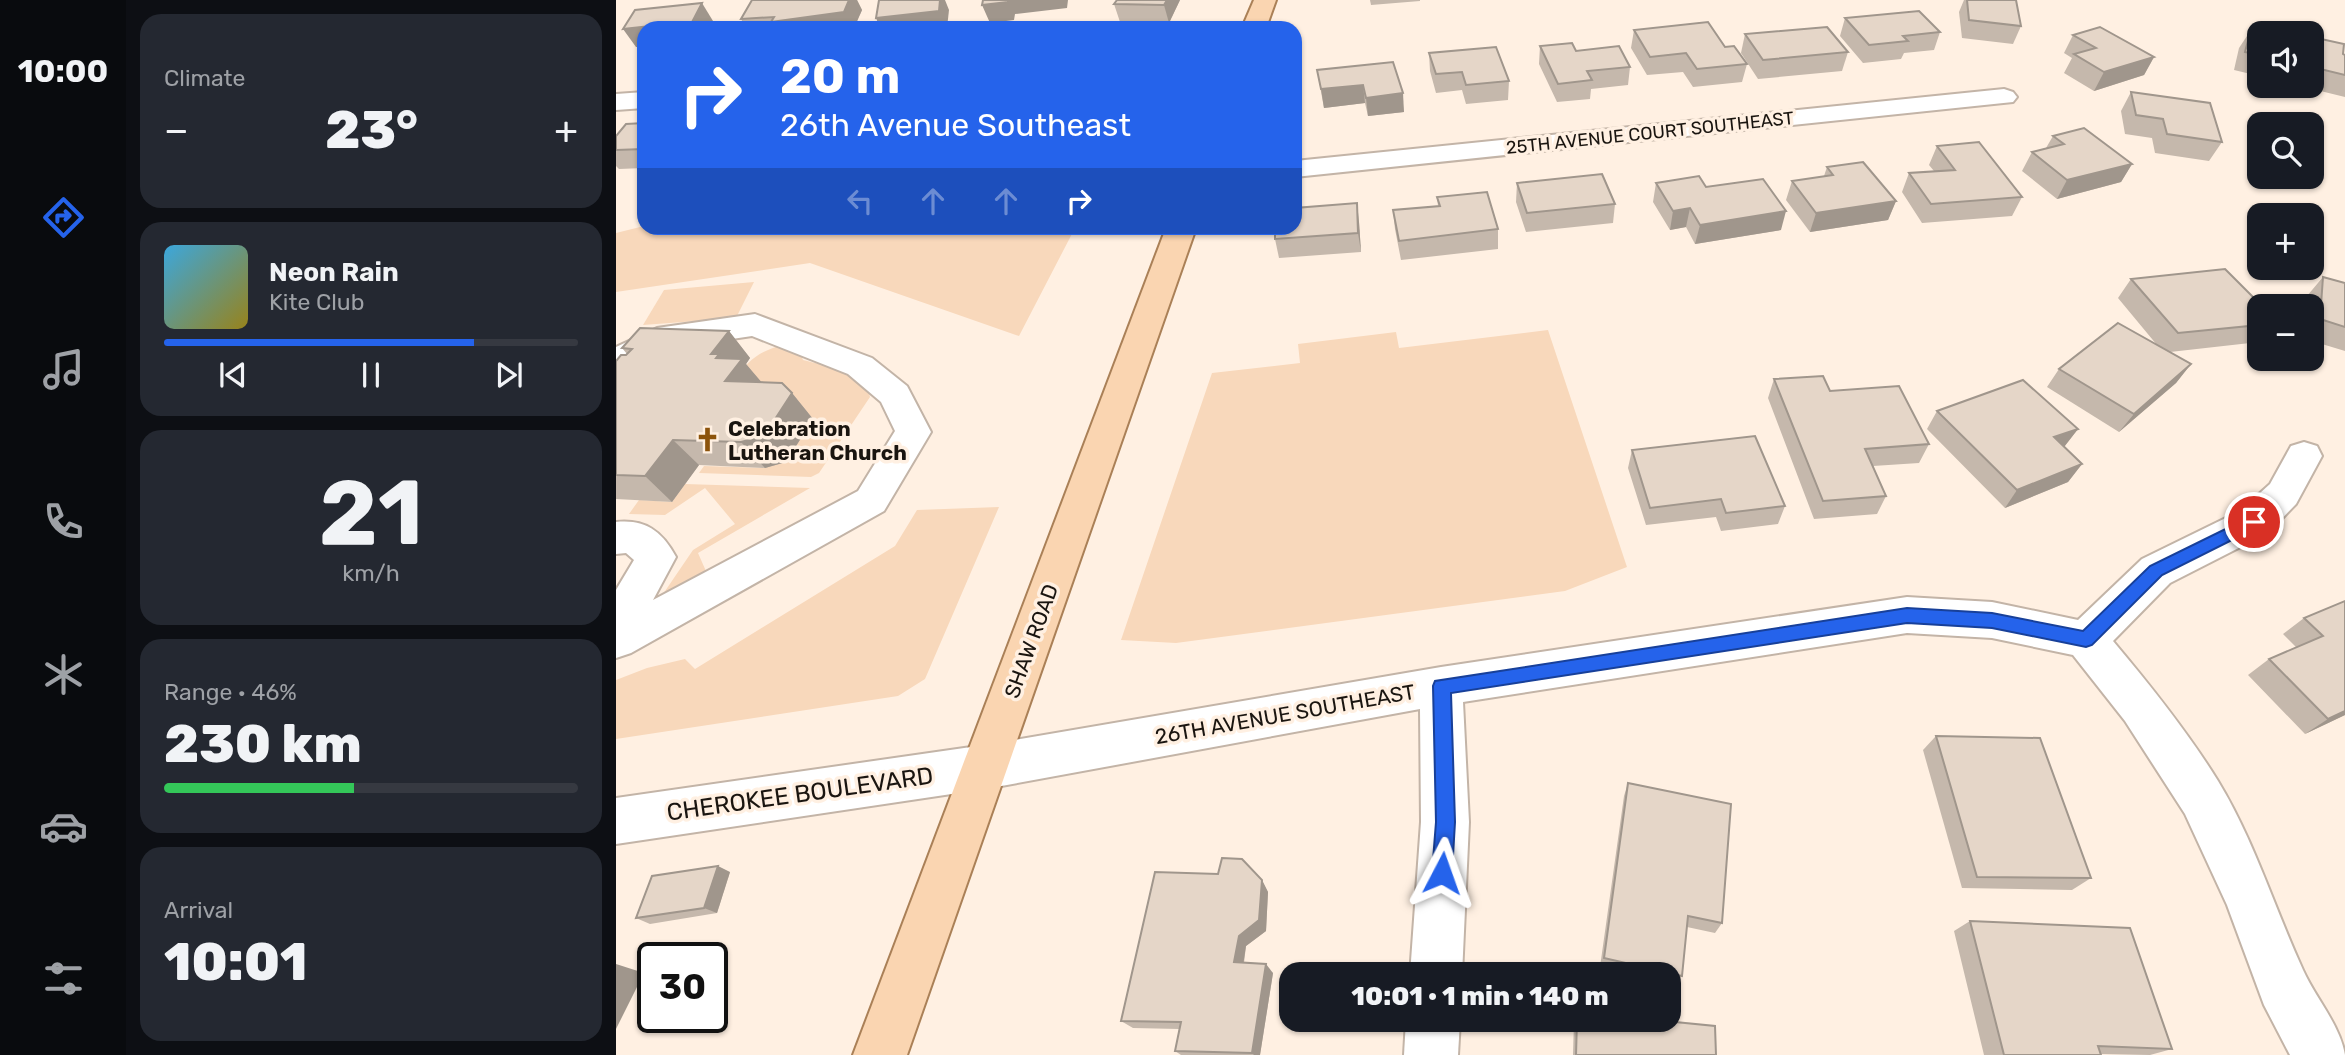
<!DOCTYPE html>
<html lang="en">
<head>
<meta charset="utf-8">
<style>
	body { margin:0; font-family:Rubik,sans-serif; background:#242831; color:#f1f3f6; height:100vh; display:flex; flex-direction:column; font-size:26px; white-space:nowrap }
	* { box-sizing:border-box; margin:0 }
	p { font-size:23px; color:#9ea1a6 }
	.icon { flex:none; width:38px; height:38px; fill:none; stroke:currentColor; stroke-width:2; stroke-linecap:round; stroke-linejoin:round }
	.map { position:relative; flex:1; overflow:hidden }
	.panel { display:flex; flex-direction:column; gap:14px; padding:14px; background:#0d0f14; width:490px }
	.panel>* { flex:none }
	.guide { position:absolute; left:21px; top:21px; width:665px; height:214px; border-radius:21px; box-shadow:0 2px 5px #0004; background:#2563eb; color:#fff; overflow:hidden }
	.controls { position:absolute; left:1631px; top:21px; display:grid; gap:14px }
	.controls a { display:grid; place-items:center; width:77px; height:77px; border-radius:14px; background:#171b24; box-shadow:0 2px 5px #0004; font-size:35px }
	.speed { position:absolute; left:21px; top:942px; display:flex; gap:14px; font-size:35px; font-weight:700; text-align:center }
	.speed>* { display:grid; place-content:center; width:91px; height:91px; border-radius:50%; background:#171b24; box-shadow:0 2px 5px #0004; line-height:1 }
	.speed .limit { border:4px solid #111; border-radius:10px; background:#fff; color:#111 }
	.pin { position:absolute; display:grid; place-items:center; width:60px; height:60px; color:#fff; margin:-30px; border:4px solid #fff; border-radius:50%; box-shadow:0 2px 7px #0007 }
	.me { position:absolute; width:77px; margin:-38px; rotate:4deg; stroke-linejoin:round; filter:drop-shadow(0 0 5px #0008) }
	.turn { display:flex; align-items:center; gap:24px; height:147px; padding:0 28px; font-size:32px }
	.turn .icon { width:91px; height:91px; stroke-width:2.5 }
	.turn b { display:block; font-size:49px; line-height:60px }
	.lanes { display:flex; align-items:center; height:66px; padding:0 28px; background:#0003; justify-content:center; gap:35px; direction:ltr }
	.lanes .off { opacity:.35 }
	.big { font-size:52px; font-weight:800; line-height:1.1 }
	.panel .widget { flex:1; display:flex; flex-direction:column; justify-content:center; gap:10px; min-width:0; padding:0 24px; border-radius:21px; background:#242831 }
	.panel .dial { align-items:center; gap:0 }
	.dial b { font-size:91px; line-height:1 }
	.song { display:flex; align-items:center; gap:21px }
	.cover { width:84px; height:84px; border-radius:10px; background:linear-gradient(135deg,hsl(200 70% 55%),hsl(50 70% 35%)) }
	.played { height:7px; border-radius:4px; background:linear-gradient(90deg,#2563eb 75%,#363941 75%) }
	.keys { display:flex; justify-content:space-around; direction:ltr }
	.heat { display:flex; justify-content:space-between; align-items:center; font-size:38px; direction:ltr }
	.charge { height:10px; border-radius:5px; background:linear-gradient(90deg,#34c759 46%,#363941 0) }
	.trip { position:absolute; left:663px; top:962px; width:402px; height:70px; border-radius:21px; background:#171b24; box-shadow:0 2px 5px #0004; font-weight:800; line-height:70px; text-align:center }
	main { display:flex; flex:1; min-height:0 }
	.tab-bar { display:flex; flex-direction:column; width:126px; justify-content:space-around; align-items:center; background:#090b0e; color:#9ea1a6 }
	.tab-bar .icon { width:49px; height:49px }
	.tab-bar .selected { color:#2563eb }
	.tab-bar b { font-size:32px; color:#f1f3f6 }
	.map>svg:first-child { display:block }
	.green { fill:#f8d8bb }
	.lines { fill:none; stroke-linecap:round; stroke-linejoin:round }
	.minor-casing { stroke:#c3b4a7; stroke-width:4 }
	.major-casing { stroke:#aa8057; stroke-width:4 }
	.minor { fill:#fff; fill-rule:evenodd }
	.major { fill:#fad5b1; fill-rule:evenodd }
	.wall { fill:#c5b8ac }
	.shaded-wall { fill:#a0968c }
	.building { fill:#e5d6c8; stroke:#a0968c; stroke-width:2 }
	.route { fill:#2563eb; stroke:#184099; stroke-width:2 }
	.labels { text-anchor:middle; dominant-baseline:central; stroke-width:7; stroke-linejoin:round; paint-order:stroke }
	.far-street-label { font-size:18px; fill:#1a1510; stroke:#fff0e2 }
	.poi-label { font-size:21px; font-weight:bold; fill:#1a1510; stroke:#fff0e2; text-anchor:start }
	.street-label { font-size:21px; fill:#1a1510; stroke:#fff0e2 }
	.near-street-label { font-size:24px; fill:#1a1510; stroke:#fff0e2 }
</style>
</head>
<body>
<main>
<nav class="tab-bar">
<b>10:00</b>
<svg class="icon selected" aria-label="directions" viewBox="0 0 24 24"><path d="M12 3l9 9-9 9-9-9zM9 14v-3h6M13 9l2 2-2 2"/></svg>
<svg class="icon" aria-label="music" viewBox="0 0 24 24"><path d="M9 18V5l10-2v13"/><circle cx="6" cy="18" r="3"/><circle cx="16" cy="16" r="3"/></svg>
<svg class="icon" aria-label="phone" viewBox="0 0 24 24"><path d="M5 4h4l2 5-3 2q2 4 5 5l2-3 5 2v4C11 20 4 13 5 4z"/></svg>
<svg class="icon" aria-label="climate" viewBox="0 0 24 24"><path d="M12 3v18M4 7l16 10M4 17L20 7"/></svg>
<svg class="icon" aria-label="car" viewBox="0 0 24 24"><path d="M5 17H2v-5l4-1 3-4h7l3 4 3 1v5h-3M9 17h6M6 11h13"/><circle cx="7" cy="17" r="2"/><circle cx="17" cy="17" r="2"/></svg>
<svg class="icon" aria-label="filters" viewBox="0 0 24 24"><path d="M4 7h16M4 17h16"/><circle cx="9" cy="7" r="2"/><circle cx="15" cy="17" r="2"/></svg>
</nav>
<section class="panel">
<div class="widget"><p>Climate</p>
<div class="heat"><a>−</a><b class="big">23°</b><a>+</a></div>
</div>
<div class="widget">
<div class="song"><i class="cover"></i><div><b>Neon Rain</b><p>Kite Club</p></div></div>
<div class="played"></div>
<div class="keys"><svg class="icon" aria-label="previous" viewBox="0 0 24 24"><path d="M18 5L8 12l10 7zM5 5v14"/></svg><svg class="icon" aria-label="pause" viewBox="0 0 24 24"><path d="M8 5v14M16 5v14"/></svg><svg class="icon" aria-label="next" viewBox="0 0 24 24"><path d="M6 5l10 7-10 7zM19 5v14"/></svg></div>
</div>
<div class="widget dial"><b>21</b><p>km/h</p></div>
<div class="widget"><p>Range · 46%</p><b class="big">230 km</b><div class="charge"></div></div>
<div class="widget"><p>Arrival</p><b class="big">10:01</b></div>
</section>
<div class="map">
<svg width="1729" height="1055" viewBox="0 0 1729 1055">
	<rect width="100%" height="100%" fill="#fff0e2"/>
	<g class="green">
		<polygon points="28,226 28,228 459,228 403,336 194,263 0,292 0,233"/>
		<polygon points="138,282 120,318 27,325 48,290"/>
		<polygon points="932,330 1011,567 949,591 560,643 505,640 596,373 684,363 682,344 780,332 783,348"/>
		<path d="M166,345L183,350L187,360C208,366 250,370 254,397L203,473L195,477L83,473L88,466L149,468L118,380C133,360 142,352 166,345Z"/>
		<polygon points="69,484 194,488 82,553 93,578 45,597 77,550 119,524 89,488 49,515 13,514 23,500 56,502"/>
		<polygon points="383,507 309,679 282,696 0,739 0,680 31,668 69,659 79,669 279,546 301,510"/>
	</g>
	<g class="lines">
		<defs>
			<g id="minor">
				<polygon points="1388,89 1397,92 1401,97 1397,102 679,177 679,161"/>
				<polygon points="28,92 28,108 0,110 0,94"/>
				<path d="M139,314L256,358L291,386L315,432L268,511L15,653L0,658V590L18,560L10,553L0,554V522C29,519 46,531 60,557L37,600L242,491L279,431L265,402L232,374L136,336L49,349L0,373V347L41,328Z"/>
				<path d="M1688,442L1701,446L1706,456L1680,504L1652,533L1554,583L1497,641C1534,685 1571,731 1602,781C1638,840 1658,907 1687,970C1699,997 1724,1025 1729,1055H1674L1648,1005L1611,905L1569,814L1509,721L1457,655L1376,638L1291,633L847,702L853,822L846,975H794L805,822L804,709L369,789L0,844V798L369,745L825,667L1291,597L1376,602L1462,620L1526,559L1624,511L1654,484L1675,446Z"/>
				<polygon points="790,1020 844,1020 842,1055 788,1055"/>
			</g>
			<g id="major">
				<polygon points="638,0 660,0 650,28 626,28"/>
				<polygon points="550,228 580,228 291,1055 237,1055"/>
			</g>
		</defs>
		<use href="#minor" class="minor-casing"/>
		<use href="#major" class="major-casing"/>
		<use href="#minor" class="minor"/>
		<use href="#major" class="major"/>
	</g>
	<g class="wall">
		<polygon points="141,0 241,0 246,10 238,28 130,28 125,19"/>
		<polygon points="501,0 564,0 553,23 504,22 498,4"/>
		<polygon points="754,0 804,0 804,1 755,5"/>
		<polygon points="1348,0 1400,0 1405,26 1397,44 1346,38 1343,12"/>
		<polygon points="1229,18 1324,32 1318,50 1288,53 1285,59 1247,63 1224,36"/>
		<polygon points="1018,30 1109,47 1131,64 1126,82 1077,87 1067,72 1031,75 1015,48"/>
		<polygon points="1635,30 1643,33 1643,76 1618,70 1623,48"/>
		<polygon points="1129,34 1232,52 1226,71 1142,79 1125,53"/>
		<polygon points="1457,35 1538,57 1528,75 1478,91 1448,73 1456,58 1448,53"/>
		<polygon points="1696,37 1729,55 1729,97 1684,86 1696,86"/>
		<polygon points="924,46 960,51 1014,67 1012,85 975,89 974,99 941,102 923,64"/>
		<polygon points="813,53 893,81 892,100 850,104 846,90 820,93 814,71"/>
		<polygon points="777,62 788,112 752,116 749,103 708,108 701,70"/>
		<polygon points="1515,92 1606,142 1593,161 1539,153 1536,138 1509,134 1505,111"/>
		<polygon points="28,123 28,168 3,169 0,166 0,136"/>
		<polygon points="1437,136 1516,164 1505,182 1441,199 1406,171 1416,152 1430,148"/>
		<polygon points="1321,146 1406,197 1396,216 1306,223 1286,192 1293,173 1318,171 1313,165"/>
		<polygon points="1211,167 1280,201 1272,220 1194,232 1170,200 1176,181 1208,176"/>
		<polygon points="901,183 999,204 997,223 910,232 900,202"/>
		<polygon points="1040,183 1090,187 1165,230 1079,244 1070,227 1054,230 1037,202"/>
		<polygon points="821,197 882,229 882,249 785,260 779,229 777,210 822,206"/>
		<polygon points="743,222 745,252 663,258 659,239"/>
		<polygon points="1707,277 1729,283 1729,351 1696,341 1696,306 1690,306 1691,296"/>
		<polygon points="1515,279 1643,306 1643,342 1554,352 1575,364 1560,383 1503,432 1431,387 1443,369 1541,345 1502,298"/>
		<polygon points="113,331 134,358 130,364 145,383 176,393 197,419 170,462 149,468 83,465 56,502 0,499 0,361 11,354 6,348"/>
		<polygon points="1158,379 1214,391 1313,444 1303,463 1257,466 1270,496 1261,514 1198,519 1152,398"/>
		<polygon points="1321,411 1462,429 1448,447 1466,464 1452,482 1389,508 1311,429"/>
		<polygon points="1016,450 1169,506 1162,524 1105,531 1100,517 1030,525 1012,468"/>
		<polygon points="1729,601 1729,715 1689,734 1632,675 1653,659 1680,647 1667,634 1688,618"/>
		<polygon points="1320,736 1475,878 1456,890 1346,888 1307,750"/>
		<polygon points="1012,783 1106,923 1099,933 1071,927 1066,976 1059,985 1054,983 1054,975 1017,975 984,967 1008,796"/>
		<polygon points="114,872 101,913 34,924 20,918"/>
		<polygon points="646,880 652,892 650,931 630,946 628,963 657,973 644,1055 565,1055 559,1051 563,1029 517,1028 505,1021"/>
		<polygon points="1354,921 1556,1049 1534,1055 1485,1054 1485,1055 1368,1055 1338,931"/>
		<polygon points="958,1020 1039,1020 1100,1055 957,1055"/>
	</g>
	<g class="shaded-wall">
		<polygon points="233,0 241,0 246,10 238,28 158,28 155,22"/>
		<polygon points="324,0 329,0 333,10 331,28 264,28 260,18"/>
		<polygon points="392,0 452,0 451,8 399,14 398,20 374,23 366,5"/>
		<polygon points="551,0 564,0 553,23 548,5"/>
		<polygon points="86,3 97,21 94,28 73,28"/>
		<polygon points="44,25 46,28 28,28 28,47 20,47 7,29"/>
		<polygon points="1538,57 1528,75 1478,91 1488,72"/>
		<polygon points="747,85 749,103 708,108 705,89"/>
		<polygon points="787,93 788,112 752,116 750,98"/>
		<polygon points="1516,164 1505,182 1441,199 1451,180"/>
		<polygon points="1280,201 1272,220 1194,232 1200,213"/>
		<polygon points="741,203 743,222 745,252 742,233"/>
		<polygon points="1074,208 1070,227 1054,230 1057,211"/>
		<polygon points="1170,211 1165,230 1079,244 1084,225"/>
		<polygon points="113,331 134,358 130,364 148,385 109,381 95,354"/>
		<polygon points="1575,364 1560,383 1503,432 1518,414"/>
		<polygon points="176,393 197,419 170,462 149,468 125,442"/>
		<polygon points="1462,429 1448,447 1438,437"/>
		<polygon points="57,440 83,465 56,502 29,476"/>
		<polygon points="1466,464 1452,482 1389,508 1401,490"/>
		<polygon points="1729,711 1729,715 1689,734 1712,719"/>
		<polygon points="102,866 114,872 101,913 88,908"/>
		<polygon points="646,880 652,892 650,931 630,946 626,972 618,962 623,936"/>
		<polygon points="0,964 28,973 0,1029"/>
		<polygon points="650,964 657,973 644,1055 638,1055 636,1053"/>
	</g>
	<g class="building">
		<polygon points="136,0 233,0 228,12 155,22 158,17 125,19"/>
		<polygon points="263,0 324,0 323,11 260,18"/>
		<polygon points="367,0 392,0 392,2 366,5"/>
		<polygon points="501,0 551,0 548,5 498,4"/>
		<polygon points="1351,0 1400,0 1405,26 1353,20"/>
		<polygon points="86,3 73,28 42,28 44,25 7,29 19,10"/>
		<polygon points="1303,11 1324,32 1287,36 1292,41 1253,45 1229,18"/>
		<polygon points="1092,22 1109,47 1118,46 1131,64 1081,69 1070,53 1034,57 1018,30"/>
		<polygon points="1211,27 1232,52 1147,60 1129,34"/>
		<polygon points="1484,27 1538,57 1488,72 1458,54 1480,48 1457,35"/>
		<polygon points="1635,30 1648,33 1643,33 1643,55 1629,52"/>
		<polygon points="1696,37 1728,44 1727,54 1729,55 1729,75 1696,67"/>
		<polygon points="956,43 960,51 1003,46 1014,67 971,71 976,80 942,84 924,46"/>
		<polygon points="880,47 893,81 850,85 846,72 820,74 813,53"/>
		<polygon points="777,62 787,93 750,98 747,85 705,89 701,70"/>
		<polygon points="1515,92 1594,103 1606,142 1551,134 1547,119 1520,115"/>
		<polygon points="28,123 28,149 0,150 0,136 10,124"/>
		<polygon points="1468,128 1516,164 1451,180 1416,152 1448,144 1437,136"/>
		<polygon points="1363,142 1406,197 1315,204 1293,173 1339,170 1321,146"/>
		<polygon points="1247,162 1280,201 1200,213 1176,181 1217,175 1211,167"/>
		<polygon points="986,174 999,204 911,213 901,183"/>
		<polygon points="1083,176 1090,187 1147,179 1170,211 1084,225 1074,208 1057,211 1040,183"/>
		<polygon points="871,192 882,229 783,241 777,210 824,206 821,197"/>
		<polygon points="741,203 742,233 659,239 659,228 679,228 679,208"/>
		<polygon points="1609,269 1646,306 1643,306 1643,325 1562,333 1515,279"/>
		<polygon points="1707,277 1729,283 1729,327 1704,319"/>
		<polygon points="1502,323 1575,364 1518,414 1443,369"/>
		<polygon points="24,328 113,331 95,354 103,354 100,358 126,359 109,381 166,383 176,393 148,436 125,442 57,440 29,476 0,475 0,361 5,355 10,355 16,349 6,348"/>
		<polygon points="1207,376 1214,391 1283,386 1313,444 1249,449 1270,496 1207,501 1158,379"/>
		<polygon points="1407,380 1462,429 1438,437 1466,464 1401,490 1321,411"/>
		<polygon points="1139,436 1169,506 1110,513 1105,499 1034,508 1016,450"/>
		<polygon points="1729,601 1729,711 1712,719 1653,659 1707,636 1688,618"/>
		<polygon points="1320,736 1424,738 1475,878 1361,877"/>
		<polygon points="1012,783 1115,804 1106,923 1072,916 1066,976 988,958"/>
		<polygon points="606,858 626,859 646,880 643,920 623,936 618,962 650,964 636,1053 559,1051 565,1022 505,1021 539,872 602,874"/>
		<polygon points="102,866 88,908 20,918 36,876"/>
		<polygon points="1354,921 1514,928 1556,1049 1482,1046 1485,1055 1388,1055"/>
		<polygon points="961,1020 1039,1020 1099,1026 1100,1055 960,1055"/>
	</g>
	<polygon class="route" points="1638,515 1646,522 1644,526 1546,575 1476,645 1470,647 1376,628 1291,623 835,693 839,822 836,873 833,880 826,883 819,880 816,873 820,822 817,686 819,681 1291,608 1376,613 1467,631 1534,566"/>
	<defs>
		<symbol id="church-bare" viewBox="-9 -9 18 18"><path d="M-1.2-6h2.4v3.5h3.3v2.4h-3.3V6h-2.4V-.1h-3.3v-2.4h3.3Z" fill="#8c530b" stroke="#fff0e2" stroke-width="2.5" paint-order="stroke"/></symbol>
	</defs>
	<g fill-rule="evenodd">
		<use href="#church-bare" x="74" y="422" width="35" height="35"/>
	</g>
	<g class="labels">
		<g class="far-street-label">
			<text transform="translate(1034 133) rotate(-6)">25TH AVENUE COURT SOUTHEAST</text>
		</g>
		<g class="poi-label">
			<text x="112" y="428">Celebration<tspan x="112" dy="24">Lutheran Church</tspan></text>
		</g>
		<g class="street-label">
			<text transform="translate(415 641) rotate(-70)">SHAW ROAD</text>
			<text transform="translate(669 714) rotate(-10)">26TH AVENUE SOUTHEAST</text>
		</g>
		<g class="near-street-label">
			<text transform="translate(184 794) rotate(-8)">CHEROKEE BOULEVARD</text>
		</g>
	</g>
</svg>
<div class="controls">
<a><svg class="icon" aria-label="sound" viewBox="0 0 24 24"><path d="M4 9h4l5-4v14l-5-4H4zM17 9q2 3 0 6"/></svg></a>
<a><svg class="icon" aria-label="search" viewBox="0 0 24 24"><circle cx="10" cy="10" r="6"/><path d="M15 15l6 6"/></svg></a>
<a>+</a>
<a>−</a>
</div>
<div class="speed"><div class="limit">30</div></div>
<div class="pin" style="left:1638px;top:522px;background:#d93025"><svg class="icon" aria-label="arrive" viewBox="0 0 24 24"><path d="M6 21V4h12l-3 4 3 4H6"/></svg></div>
<svg class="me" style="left:826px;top:873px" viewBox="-20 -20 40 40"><path d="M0-17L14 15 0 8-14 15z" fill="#2563eb" stroke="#fff" stroke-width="4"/></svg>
<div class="trip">10:01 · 1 min · 140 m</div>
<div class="guide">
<div class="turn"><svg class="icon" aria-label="right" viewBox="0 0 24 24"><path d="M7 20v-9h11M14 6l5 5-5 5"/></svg><div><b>20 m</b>26th Avenue Southeast</div></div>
<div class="lanes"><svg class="icon off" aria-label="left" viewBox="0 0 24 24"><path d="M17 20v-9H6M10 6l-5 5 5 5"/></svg><svg class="icon off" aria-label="ahead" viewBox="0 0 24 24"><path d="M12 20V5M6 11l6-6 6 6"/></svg><svg class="icon off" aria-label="ahead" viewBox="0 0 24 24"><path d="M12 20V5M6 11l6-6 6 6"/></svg><svg class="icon" aria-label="right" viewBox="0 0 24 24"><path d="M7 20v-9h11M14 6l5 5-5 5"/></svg></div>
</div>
</div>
</main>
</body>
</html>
